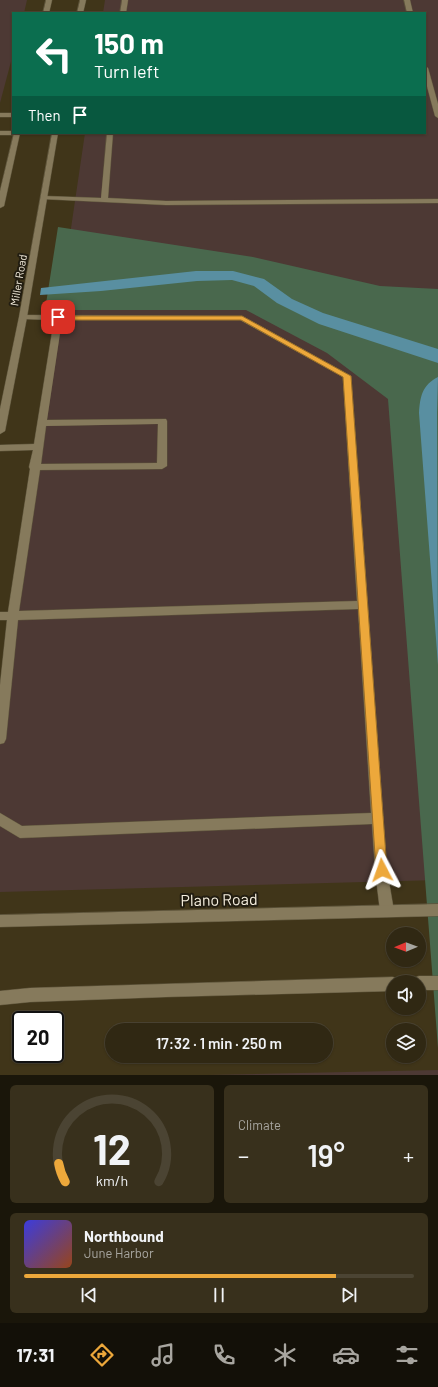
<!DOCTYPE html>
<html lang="en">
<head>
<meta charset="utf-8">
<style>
	body { margin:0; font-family:Barlow,sans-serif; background:#38301c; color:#f1f3f6; height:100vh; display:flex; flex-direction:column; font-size:15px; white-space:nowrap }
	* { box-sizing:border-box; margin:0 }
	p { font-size:13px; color:#a8a6a0 }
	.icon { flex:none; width:22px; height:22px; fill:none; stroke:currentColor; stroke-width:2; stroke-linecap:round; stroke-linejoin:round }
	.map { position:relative; height:1075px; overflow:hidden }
	.side { display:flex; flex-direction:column; gap:10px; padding:10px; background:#1a160a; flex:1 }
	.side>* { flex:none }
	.top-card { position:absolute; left:12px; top:12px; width:414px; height:122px; border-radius:0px; box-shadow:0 1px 3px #0004,0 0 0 1px #4b4433; background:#0b6e4f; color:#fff; overflow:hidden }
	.needle { width:26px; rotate:269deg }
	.tools { position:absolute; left:386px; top:927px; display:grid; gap:8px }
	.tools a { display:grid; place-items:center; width:40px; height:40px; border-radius:50%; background:#302813; box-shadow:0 1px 3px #0004,0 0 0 1px #4b4433; font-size:20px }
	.speed { position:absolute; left:12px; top:1011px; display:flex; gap:8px; font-size:20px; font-weight:700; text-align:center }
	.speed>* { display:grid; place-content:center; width:52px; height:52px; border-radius:50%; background:#302813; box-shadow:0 1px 3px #0004,0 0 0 1px #4b4433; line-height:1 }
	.speed .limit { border:2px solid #111; border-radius:6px; background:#fff; color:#111 }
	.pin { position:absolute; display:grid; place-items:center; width:34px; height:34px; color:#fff; margin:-17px; border-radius:8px; box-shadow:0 2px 6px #0006 }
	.me { position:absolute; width:44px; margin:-22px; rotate:356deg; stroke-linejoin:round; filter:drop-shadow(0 0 3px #0008) }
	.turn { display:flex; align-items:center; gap:14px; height:84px; padding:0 16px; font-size:18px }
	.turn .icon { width:52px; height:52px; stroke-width:2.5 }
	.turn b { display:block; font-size:28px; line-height:34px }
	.then { display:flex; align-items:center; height:38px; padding:0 16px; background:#0003; gap:8px; font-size:15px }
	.big { font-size:30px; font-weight:600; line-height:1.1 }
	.side .widget { flex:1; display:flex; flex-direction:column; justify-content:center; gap:6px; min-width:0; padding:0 14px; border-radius:6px; background:#38301c }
	.side .dial { align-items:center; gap:0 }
	.dial svg { height:104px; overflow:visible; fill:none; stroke:#4b4433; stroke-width:7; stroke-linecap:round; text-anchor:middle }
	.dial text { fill:#f1f3f6; stroke:none }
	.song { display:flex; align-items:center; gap:12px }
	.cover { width:48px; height:48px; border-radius:6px; background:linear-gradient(135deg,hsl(240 70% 55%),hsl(20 70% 35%)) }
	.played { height:4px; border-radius:2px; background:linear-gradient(90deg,#eda83b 80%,#4b4433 80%) }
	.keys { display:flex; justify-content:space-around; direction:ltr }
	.heat { display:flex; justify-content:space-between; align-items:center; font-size:22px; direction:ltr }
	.side .tiles { flex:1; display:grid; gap:10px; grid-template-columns:1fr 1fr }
	.widget:last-child { grid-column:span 2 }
	.trip { position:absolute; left:105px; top:1023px; width:228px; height:40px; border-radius:20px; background:#302813; box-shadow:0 1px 3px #0004,0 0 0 1px #4b4433; font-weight:600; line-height:40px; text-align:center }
	.tabs { display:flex; height:64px; justify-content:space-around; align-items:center; background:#131008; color:#a8a6a0 }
	.tabs .icon { width:28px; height:28px }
	.tabs .active { color:#eda83b }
	.tabs b { font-size:18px; color:#f1f3f6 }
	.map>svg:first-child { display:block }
	.industrial { fill:#4d3934 }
	.green { fill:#49684d }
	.water { fill:#598fa1 }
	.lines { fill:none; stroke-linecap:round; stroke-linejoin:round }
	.service-casing { stroke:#5d543b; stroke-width:1 }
	.secondary-casing { stroke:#5d543b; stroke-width:1 }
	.service { fill:#867a5c; fill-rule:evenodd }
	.secondary { fill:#867a5c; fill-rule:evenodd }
	.route { fill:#eda83b; stroke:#9a6d26 }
	.labels { text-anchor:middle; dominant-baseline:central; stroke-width:4; stroke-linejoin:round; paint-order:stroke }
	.far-street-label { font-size:11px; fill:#f6efdf; stroke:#221d11 }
	.near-street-label { font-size:16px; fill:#f6efdf; stroke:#221d11 }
</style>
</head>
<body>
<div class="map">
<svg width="438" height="1075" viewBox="0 0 438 1075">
	<rect width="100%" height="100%" fill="#403519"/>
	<g class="industrial">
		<polygon points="0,0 27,0 24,13 13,13 13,54 0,103"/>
		<polygon points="105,0 438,0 438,880 0,892 0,711 85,133 425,133 425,13 103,13"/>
		<polygon points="438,1070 438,1075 207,1075"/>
	</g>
	<polygon class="green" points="58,227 253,257 380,286 438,289 438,1048 388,399 327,353 246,310 45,310"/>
	<g class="water">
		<polygon points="196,271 233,271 264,279 292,299 323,313 438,349 438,363 319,324 277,303 254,286 232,280 197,281 101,291 40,295 41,288"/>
		<path d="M438,377L437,413L438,665L419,413C420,397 422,385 438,377Z"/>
	</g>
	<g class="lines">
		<defs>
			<g id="service">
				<polygon points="122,0 128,0 126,13 120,13"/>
				<polygon points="404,0 410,0 413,13 407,13"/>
				<polygon points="425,66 428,68 438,104 438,118 435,116 425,79"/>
				<rect x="0" y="113" width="13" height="4"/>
				<polygon points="0,131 13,131 13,133 20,133 17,135 0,135"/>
				<polygon points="107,133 113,133 108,198 166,201 438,199 438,203 166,205 42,199 42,197 44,196 101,198"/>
				<path d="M20,315L242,316L351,376L387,870L394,911L392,915L387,917L382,915L380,911L375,870L372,824L20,838L0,826V813L22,826L371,813L358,609L18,620L6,739L4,743L0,744V685L7,620H0V612H8L30,469L29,467L33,450L0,451V445L34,444L54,320L23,319H20ZM62,320H240L343,377L357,601L19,611L40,470L162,469L167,466V421L166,419L47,420ZM158,424L157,463L41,464L46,426Z"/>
			</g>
			<g id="secondary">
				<polygon points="46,0 52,0 49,13 43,13"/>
				<polygon points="80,0 86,0 83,13 77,13"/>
				<polygon points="14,133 20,133 4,206 0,208 0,191"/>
				<polygon points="52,133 58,133 27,317 5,431 0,434 0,409 19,317"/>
				<polygon points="438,904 438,916 0,927 0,915"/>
				<polygon points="419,976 438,976 438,990 419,990 419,982 412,982 414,978"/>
				<polygon points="393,977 398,979 399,982 393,982 393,991 166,997 30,1002 0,1005 0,991 30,988"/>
			</g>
		</defs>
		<use href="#service" class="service-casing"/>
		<use href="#secondary" class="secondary-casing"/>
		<use href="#service" class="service"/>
		<use href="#secondary" class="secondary"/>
	</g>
	<polygon class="route" points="55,316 242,316 351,376 387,870 386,874 382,876 377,874 376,870 343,377 241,320 58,320 55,319"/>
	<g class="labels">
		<g class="far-street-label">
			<text transform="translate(18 280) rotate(-80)">Miller Road</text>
		</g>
		<g class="near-street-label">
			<text transform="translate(219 899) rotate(-1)">Plano Road</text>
		</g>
	</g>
</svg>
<div class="tools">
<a><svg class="needle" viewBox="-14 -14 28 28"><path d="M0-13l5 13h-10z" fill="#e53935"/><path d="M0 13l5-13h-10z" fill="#a8a6a0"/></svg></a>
<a><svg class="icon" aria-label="sound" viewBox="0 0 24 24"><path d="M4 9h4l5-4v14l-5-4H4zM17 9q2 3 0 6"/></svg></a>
<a><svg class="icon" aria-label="layers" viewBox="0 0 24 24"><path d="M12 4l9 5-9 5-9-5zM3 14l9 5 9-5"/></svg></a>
</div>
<div class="speed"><div class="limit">20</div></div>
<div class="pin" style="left:58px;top:317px;background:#d93025"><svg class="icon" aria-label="arrive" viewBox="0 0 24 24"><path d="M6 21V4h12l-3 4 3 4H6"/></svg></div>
<svg class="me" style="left:382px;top:870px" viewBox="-20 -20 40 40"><path d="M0-17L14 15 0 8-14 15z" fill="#eda83b" stroke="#fff" stroke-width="4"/></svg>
<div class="trip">17:32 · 1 min · 250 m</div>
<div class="top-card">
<div class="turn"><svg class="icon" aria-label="left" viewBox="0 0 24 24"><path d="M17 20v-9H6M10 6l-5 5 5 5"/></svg><div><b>150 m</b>Turn left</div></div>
<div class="then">Then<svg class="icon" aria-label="arrive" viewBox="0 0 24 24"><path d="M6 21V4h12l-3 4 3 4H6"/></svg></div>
</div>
</div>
<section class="side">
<div class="tiles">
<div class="widget dial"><svg viewBox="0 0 100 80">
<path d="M14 69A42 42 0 1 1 86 69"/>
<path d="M14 69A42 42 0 0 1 9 55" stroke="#eda83b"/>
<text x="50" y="56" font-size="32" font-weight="700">12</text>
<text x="50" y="72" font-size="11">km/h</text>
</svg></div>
<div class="widget"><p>Climate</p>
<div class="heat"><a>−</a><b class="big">19°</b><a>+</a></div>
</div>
<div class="widget">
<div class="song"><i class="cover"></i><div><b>Northbound</b><p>June Harbor</p></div></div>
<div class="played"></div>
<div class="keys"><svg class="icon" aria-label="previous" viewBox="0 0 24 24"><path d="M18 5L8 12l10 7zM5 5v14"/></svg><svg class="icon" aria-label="pause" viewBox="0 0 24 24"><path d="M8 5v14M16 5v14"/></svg><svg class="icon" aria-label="next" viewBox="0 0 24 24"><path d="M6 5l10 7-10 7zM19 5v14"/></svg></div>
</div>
</div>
</section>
<nav class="tabs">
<b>17:31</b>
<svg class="icon active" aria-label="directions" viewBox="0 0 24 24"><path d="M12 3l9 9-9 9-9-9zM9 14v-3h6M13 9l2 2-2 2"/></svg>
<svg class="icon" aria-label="music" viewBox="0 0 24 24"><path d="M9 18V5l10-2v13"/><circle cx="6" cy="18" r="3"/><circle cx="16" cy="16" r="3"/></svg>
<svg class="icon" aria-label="phone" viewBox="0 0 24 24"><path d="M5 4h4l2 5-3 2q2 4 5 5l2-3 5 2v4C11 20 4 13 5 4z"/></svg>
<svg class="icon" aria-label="climate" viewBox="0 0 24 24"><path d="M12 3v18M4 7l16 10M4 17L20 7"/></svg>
<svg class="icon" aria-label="car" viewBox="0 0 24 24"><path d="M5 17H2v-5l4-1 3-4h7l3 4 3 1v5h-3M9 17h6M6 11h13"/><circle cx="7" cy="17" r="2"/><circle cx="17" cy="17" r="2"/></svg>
<svg class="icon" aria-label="filters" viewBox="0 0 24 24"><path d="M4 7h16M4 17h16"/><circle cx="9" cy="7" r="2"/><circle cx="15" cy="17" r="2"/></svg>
</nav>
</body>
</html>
